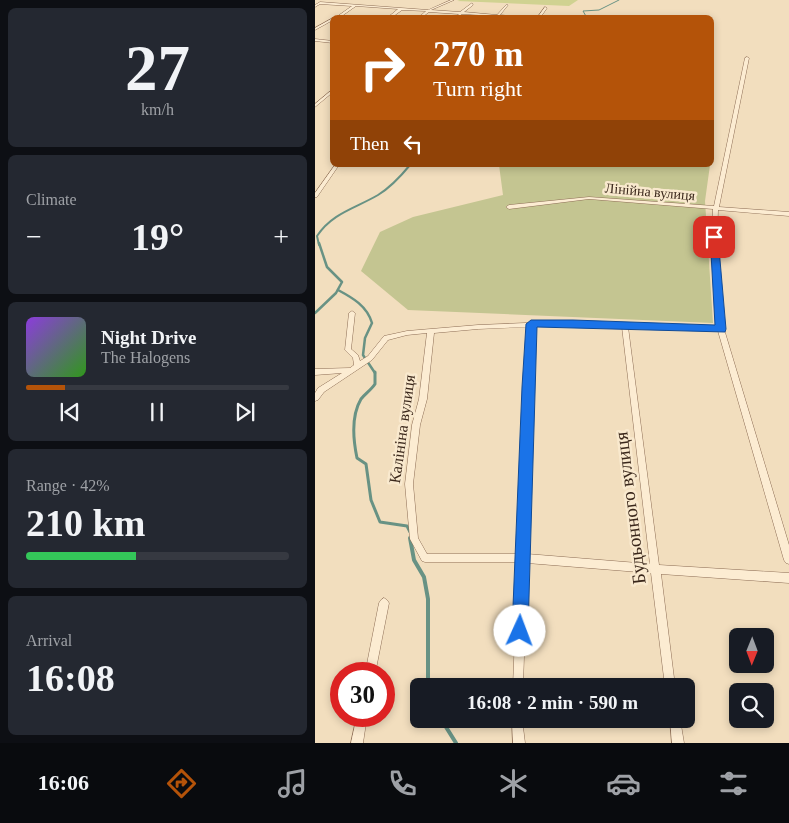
<!DOCTYPE html>
<html lang="en">
<head>
<meta charset="utf-8">
<style>
	body { margin:0; font-family:Georgia,serif; background:#242831; color:#f1f3f6; height:100vh; display:flex; flex-direction:column; font-size:19px; white-space:nowrap }
	* { box-sizing:border-box; margin:0 }
	p { font-size:16px; color:#9ea1a6 }
	.icon { flex:none; width:28px; height:28px; fill:none; stroke:currentColor; stroke-width:2; stroke-linecap:round; stroke-linejoin:round }
	.map { position:relative; flex:1; overflow:hidden }
	.panel { display:flex; flex-direction:column; gap:8px; padding:8px; background:#0d0f14; width:315px }
	.panel>* { flex:none }
	.hud { position:absolute; left:15px; top:15px; width:384px; height:152px; border-radius:8px; box-shadow:0 2px 8px #0003; background:#b45309; color:#fff; overflow:hidden }
	.needle { width:32px; rotate:181deg }
	.controls { position:absolute; left:414px; top:628px; display:grid; gap:10px }
	.controls a { display:grid; place-items:center; width:45px; height:45px; border-radius:8px; background:#171b24; box-shadow:0 2px 8px #0003; font-size:25px }
	.speed { position:absolute; left:15px; top:662px; display:flex; gap:10px; font-size:25px; font-weight:700; text-align:center }
	.speed>* { display:grid; place-content:center; width:65px; height:65px; border-radius:50%; background:#171b24; box-shadow:0 2px 8px #0003; line-height:1 }
	.speed .limit { border:8px solid #d22; background:#fff; color:#111 }
	.pin { position:absolute; display:grid; place-items:center; width:42px; height:42px; color:#fff; margin:-21px; border-radius:10px; box-shadow:0 2px 8px #0006 }
	.me { position:absolute; width:55px; margin:-28px; rotate:2deg; stroke-linejoin:round; filter:drop-shadow(0 0 4px #0008) }
	.turn { display:flex; align-items:center; gap:18px; height:105px; padding:0 20px; font-size:22px }
	.turn .icon { width:65px; height:65px; stroke-width:2.5 }
	.turn b { display:block; font-size:35px; line-height:42px }
	.then { display:flex; align-items:center; height:48px; padding:0 20px; background:#0003; gap:10px; font-size:19px }
	.big { font-size:38px; font-weight:600; line-height:1.1 }
	.panel .card { flex:1; display:flex; flex-direction:column; justify-content:center; gap:8px; min-width:0; padding:0 18px; border-radius:8px; background:#242831 }
	.panel .dial { align-items:center; gap:0 }
	.dial b { font-size:65px; line-height:1 }
	.song { display:flex; align-items:center; gap:15px }
	.cover { width:60px; height:60px; border-radius:8px; background:linear-gradient(135deg,hsl(270 70% 55%),hsl(110 70% 35%)) }
	.played { height:5px; border-radius:2px; background:linear-gradient(90deg,#b45309 15%,#363941 15%) }
	.keys { display:flex; justify-content:space-around; direction:ltr }
	.heat { display:flex; justify-content:space-between; align-items:center; font-size:28px; direction:ltr }
	.charge { height:8px; border-radius:4px; background:linear-gradient(90deg,#34c759 42%,#363941 0) }
	.trip { position:absolute; left:95px; top:678px; width:285px; height:50px; border-radius:8px; background:#171b24; box-shadow:0 2px 8px #0003; font-weight:600; line-height:50px; text-align:center }
	.dock { display:flex; height:80px; justify-content:space-around; align-items:center; background:#090b0e; color:#9ea1a6 }
	.dock .icon { width:35px; height:35px }
	.dock .selected { color:#b45309 }
	.dock b { font-size:22px; color:#f1f3f6 }
	main { display:flex; flex:1; min-height:0 }
	.map>svg:first-child { display:block }
	.green { fill:#d0d291 }
	.cemetery { fill:#c4c591 }
	.lines { fill:none; stroke-linecap:round; stroke-linejoin:round }
	.stream-far4 { stroke:#689284; stroke-width:1 }
	.stream-far3 { stroke:#689284; stroke-width:2 }
	.stream-far2 { stroke:#689284; stroke-width:2.5 }
	.stream-far1 { stroke:#689284; stroke-width:3 }
	.stream { stroke:#689284; stroke-width:4 }
	.street-casing { stroke:#8d6d55; stroke-width:1 }
	.street { fill:#fcecd2; fill-rule:evenodd }
	.route { fill:#1a73e8; stroke:#114b97 }
	.labels { text-anchor:middle; dominant-baseline:central; stroke-width:5; stroke-linejoin:round; paint-order:stroke }
	.far-street-label { font-size:14px; fill:#3a271b; stroke:#f9e9ce }
	.street-label { font-size:16px; fill:#3a271b; stroke:#f9e9ce }
	.near-street-label { font-size:19px; fill:#3a271b; stroke:#f9e9ce }
</style>
</head>
<body>
<main>
<section class="panel">
<div class="card dial"><b>27</b><p>km/h</p></div>
<div class="card"><p>Climate</p>
<div class="heat"><a>−</a><b class="big">19°</b><a>+</a></div>
</div>
<div class="card">
<div class="song"><i class="cover"></i><div><b>Night Drive</b><p>The Halogens</p></div></div>
<div class="played"></div>
<div class="keys"><svg class="icon" aria-label="previous" viewBox="0 0 24 24"><path d="M18 5L8 12l10 7zM5 5v14"/></svg><svg class="icon" aria-label="pause" viewBox="0 0 24 24"><path d="M8 5v14M16 5v14"/></svg><svg class="icon" aria-label="next" viewBox="0 0 24 24"><path d="M6 5l10 7-10 7zM19 5v14"/></svg></div>
</div>
<div class="card"><p>Range · 42%</p><b class="big">210 km</b><div class="charge"></div></div>
<div class="card"><p>Arrival</p><b class="big">16:08</b></div>
</section>
<div class="map">
<svg width="474" height="743" viewBox="0 0 474 743">
	<rect width="100%" height="100%" fill="#f2debe"/>
	<polygon class="green" points="145,0 263,0 254,6 142,1"/>
	<polygon class="cemetery" points="184,165 395,165 390,201 398,323 93,310 46,271 65,232 98,217 188,195"/>
	<g class="lines">
		<polyline class="stream-far4" points="272,18 268,11 284,10 304,0"/>
		<path class="stream-far3" d="M4,245L2,236C17,213 41,208 63,195C76,187 86,176 95,165"/>
		<g class="stream-far2">
			<path d="M23,290C38,298 52,306 57,323L50,338L48,355L60,373"/>
			<polyline points="0,313 21,293 27,282 12,267 4,243"/>
		</g>
		<path class="stream-far1" d="M60,372V384C56,390 50,394 46,399C36,416 38,439 42,458L51,464L56,500L65,522L92,526L95,532"/>
		<g class="stream">
			<polyline points="95,538 99,560 109,577 113,599 113,686"/>
			<polyline points="126,719 141,743"/>
		</g>
		<defs>
			<g id="street">
				<polygon points="136,0 139,0 116,10 145,12 157,3 158,5 149,12 182,15 192,4 193,5 185,15 217,18 184,17 180,18 181,16 147,14 142,18 139,18 144,14 114,12 106,18 103,18 111,11 87,10 76,18 72,18 83,9 41,6 24,18 20,18 37,6 5,4 0,7 0,5 5,2 113,10"/>
				<polygon points="230,7 232,8 225,18 222,18"/>
				<polygon points="18,18 18,20 0,30 0,28"/>
				<polygon points="0,39 18,41 18,43 0,41"/>
				<path d="M432,57L434,58L404,207L474,212V216L403,210L402,237L409,329L474,545V564L471,563L469,560L403,331L313,327L344,565L474,573V583L346,574L360,686H350L336,573L212,563L208,686H198L203,562H110L107,561L95,539L90,484L97,425L104,399L112,333L92,335L73,340L57,360L9,392L3,400L0,401V393L3,388L27,373L0,375V369L35,368L39,365L38,358L30,350L34,313L37,311L40,313L36,349L43,355L45,361L53,356L69,336L92,331L163,325L257,321L403,327L396,237L398,209L274,199L194,209L191,207L194,205L274,197L399,206L430,58ZM257,325L307,327L335,564L212,554L217,387L220,327ZM214,327L209,387L203,554H112L103,538L98,484L105,425L112,399L119,333L163,329Z"/>
				<polygon points="18,89 18,92 0,107 0,104"/>
				<polygon points="20,165 24,165 2,197 0,197 0,193"/>
				<polygon points="69,598 72,600 74,603 60,674 50,674 64,603 66,600"/>
				<polygon points="42,716 52,716 48,743 36,743"/>
				<polygon points="197,719 207,719 210,743 198,743"/>
				<polygon points="355,719 365,719 369,743 357,743"/>
			</g>
		</defs>
		<use href="#street" class="street-casing"/>
		<use href="#street" class="street"/>
	</g>
	<polygon class="route" points="395,235 399,235 403,237 411,329 410,332 222,327 213,631 211,637 205,639 200,637 197,631 207,387 211,324 216,320 258,320 400,325"/>
	<g class="labels">
		<g class="far-street-label">
			<text transform="translate(335 192) rotate(5)">Лінійна вулиця</text>
		</g>
		<g class="street-label">
			<text transform="translate(87 429) rotate(-82)">Калініна вулиця</text>
		</g>
		<g class="near-street-label">
			<text transform="translate(315 508) rotate(-97)">Будьонного вулиця</text>
		</g>
	</g>
</svg>
<div class="controls">
<a><svg class="needle" viewBox="-14 -14 28 28"><path d="M0-13l5 13h-10z" fill="#e53935"/><path d="M0 13l5-13h-10z" fill="#9ea1a6"/></svg></a>
<a><svg class="icon" aria-label="search" viewBox="0 0 24 24"><circle cx="10" cy="10" r="6"/><path d="M15 15l6 6"/></svg></a>
</div>
<div class="speed"><div class="limit">30</div></div>
<div class="pin" style="left:399px;top:237px;background:#d93025"><svg class="icon" aria-label="arrive" viewBox="0 0 24 24"><path d="M6 21V4h12l-3 4 3 4H6"/></svg></div>
<svg class="me" style="left:205px;top:631px" viewBox="-20 -20 40 40"><circle r="19" fill="#fff"/><path d="M0-13L10 11 0 6-10 11z" fill="#1a73e8"/></svg>
<div class="trip">16:08 · 2 min · 590 m</div>
<div class="hud">
<div class="turn"><svg class="icon" aria-label="right" viewBox="0 0 24 24"><path d="M7 20v-9h11M14 6l5 5-5 5"/></svg><div><b>270 m</b>Turn right</div></div>
<div class="then">Then<svg class="icon" aria-label="left" viewBox="0 0 24 24"><path d="M17 20v-9H6M10 6l-5 5 5 5"/></svg></div>
</div>
</div>
</main>
<nav class="dock">
<b>16:06</b>
<svg class="icon selected" aria-label="directions" viewBox="0 0 24 24"><path d="M12 3l9 9-9 9-9-9zM9 14v-3h6M13 9l2 2-2 2"/></svg>
<svg class="icon" aria-label="music" viewBox="0 0 24 24"><path d="M9 18V5l10-2v13"/><circle cx="6" cy="18" r="3"/><circle cx="16" cy="16" r="3"/></svg>
<svg class="icon" aria-label="phone" viewBox="0 0 24 24"><path d="M5 4h4l2 5-3 2q2 4 5 5l2-3 5 2v4C11 20 4 13 5 4z"/></svg>
<svg class="icon" aria-label="climate" viewBox="0 0 24 24"><path d="M12 3v18M4 7l16 10M4 17L20 7"/></svg>
<svg class="icon" aria-label="car" viewBox="0 0 24 24"><path d="M5 17H2v-5l4-1 3-4h7l3 4 3 1v5h-3M9 17h6M6 11h13"/><circle cx="7" cy="17" r="2"/><circle cx="17" cy="17" r="2"/></svg>
<svg class="icon" aria-label="filters" viewBox="0 0 24 24"><path d="M4 7h16M4 17h16"/><circle cx="9" cy="7" r="2"/><circle cx="15" cy="17" r="2"/></svg>
</nav>
</body>
</html>
